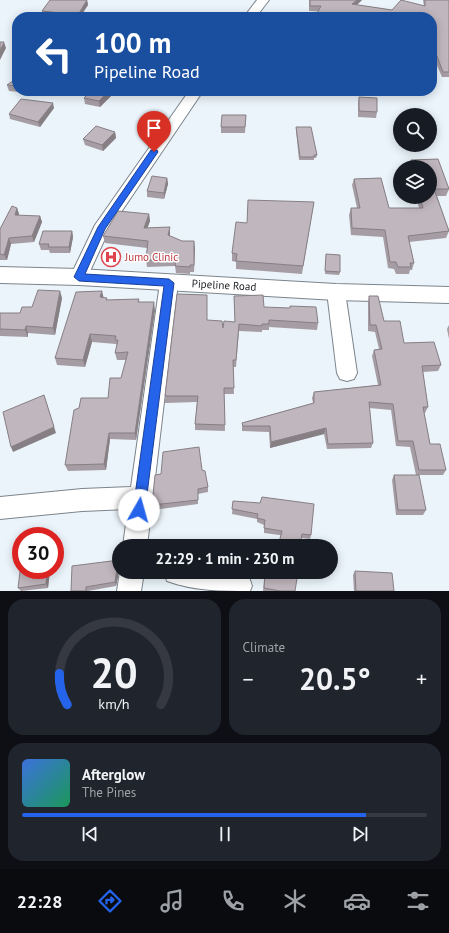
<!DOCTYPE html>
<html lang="en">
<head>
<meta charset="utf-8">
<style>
	body { margin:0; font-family:"PT Sans",sans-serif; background:#20242c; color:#f1f3f6; height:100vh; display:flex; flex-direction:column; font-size:15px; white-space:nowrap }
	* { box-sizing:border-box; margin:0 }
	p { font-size:13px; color:#9ea1a6 }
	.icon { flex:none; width:22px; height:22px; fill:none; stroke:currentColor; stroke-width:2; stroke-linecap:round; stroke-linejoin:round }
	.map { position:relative; height:591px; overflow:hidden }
	.drawer { display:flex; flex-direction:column; gap:8px; padding:8px; background:#0d0f14; flex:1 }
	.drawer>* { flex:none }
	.hud { position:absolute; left:12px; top:12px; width:425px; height:84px; border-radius:16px; box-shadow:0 2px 10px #0003; background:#1a4fa0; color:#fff; overflow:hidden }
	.buttons { position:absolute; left:393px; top:108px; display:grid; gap:8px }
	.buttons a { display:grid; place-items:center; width:44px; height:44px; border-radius:50%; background:#171b24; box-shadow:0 2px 10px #0003; font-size:20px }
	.speed { position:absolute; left:12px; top:527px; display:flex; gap:8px; font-size:20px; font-weight:700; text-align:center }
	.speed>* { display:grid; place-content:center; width:52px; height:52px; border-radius:50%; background:#171b24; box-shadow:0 2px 10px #0003; line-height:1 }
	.speed .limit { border:6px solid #d22; background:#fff; color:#111 }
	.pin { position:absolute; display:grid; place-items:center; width:34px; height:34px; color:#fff; margin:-41px -17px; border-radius:50% 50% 50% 0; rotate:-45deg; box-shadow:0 0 4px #0007 }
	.pin .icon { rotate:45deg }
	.me { position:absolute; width:44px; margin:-22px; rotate:7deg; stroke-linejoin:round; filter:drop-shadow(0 0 3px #0008) }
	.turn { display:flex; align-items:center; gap:14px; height:84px; padding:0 16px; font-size:18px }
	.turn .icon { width:52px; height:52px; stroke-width:2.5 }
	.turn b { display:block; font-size:28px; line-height:34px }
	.big { font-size:30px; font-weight:700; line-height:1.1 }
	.drawer .card { flex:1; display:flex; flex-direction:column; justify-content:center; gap:6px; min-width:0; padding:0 14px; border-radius:16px; background:#20242c }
	.drawer .dial { align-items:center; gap:0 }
	.dial svg { height:104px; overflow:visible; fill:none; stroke:#363941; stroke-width:7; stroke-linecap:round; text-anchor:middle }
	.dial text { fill:#f1f3f6; stroke:none }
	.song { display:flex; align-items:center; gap:12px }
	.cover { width:48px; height:48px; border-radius:6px; background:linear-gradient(135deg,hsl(220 70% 55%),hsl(150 70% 35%)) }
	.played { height:4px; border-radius:2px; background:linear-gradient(90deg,#2563eb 85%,#363941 85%) }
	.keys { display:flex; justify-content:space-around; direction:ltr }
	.heat { display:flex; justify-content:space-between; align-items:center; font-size:22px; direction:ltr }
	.drawer .tiles { flex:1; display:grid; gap:8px; grid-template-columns:1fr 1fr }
	.card:last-child { grid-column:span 2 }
	.trip { position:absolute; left:112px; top:539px; width:226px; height:40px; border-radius:20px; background:#171b24; box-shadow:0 2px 10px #0003; font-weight:700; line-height:40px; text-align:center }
	.tab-bar { display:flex; height:64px; justify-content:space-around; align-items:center; background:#090b0e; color:#9ea1a6 }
	.tab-bar .icon { width:28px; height:28px }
	.tab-bar .selected { color:#2563eb }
	.tab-bar b { font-size:18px; color:#f1f3f6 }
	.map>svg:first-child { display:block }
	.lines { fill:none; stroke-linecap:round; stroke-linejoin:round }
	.street-casing { stroke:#7c848b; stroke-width:2 }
	.secondary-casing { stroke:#7c848b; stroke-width:2 }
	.street { fill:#fff; fill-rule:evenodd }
	.secondary { fill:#fff; fill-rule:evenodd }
	.wall { fill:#a59da3 }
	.shaded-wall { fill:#867f84 }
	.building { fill:#c0b6bd; stroke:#867f84 }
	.route { fill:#2563eb; stroke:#184099 }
	.labels { text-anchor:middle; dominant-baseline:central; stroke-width:3; stroke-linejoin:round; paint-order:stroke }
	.health-label { font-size:11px; fill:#be3a42; stroke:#fff; text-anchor:start }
	.street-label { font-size:11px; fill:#1a1d20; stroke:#fff }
</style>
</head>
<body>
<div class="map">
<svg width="449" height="591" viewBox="0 0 449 591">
	<rect width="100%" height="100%" fill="#ebf4fb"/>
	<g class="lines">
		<defs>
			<g id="street">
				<polygon points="257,0 269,0 256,17 244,17"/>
				<polygon points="189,91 203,91 109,230 85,282 79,284 73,282 70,277 95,225"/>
				<polygon points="169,276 175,278 178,283 147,546 123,546 128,509 82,511 0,519 0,497 82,489 131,487 160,283 163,278"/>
				<polygon points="336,285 342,287 345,292 357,373 354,379 347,381 340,379 337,373 327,292 330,287"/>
				<polygon points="120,572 144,572 141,591 117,591"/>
				<path d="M164,572H232L249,577L252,586L250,591C222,591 194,591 167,581Z"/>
			</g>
			<polygon id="secondary" points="0,267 79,269 336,284 449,287 449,303 336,300 79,285 0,283"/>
		</defs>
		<use href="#street" class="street-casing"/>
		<use href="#secondary" class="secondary-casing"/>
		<use href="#street" class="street"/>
		<use href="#secondary" class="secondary"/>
	</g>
	<g class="wall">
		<polygon points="87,0 88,5 80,17 54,17 43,16 42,11"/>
		<polygon points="309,0 362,0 357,5 392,10 424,6 423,0 449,0 449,77 442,77 433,56 432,56 432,17 309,11"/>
		<polygon points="17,78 17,91 41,91 39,94 9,91 7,85"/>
		<polygon points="112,95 100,107 85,104 84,98"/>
		<polygon points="359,97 377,112 376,118 358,117 358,103"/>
		<polygon points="54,108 40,127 10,119 9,114"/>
		<polygon points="246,115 245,133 221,133 221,127"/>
		<polygon points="397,119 400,119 400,140 399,140 395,125"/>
		<polygon points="296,127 317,155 316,158 314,158 314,160 299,160 296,130"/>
		<polygon points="115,132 116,138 103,151 85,145 83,139"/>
		<polygon points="438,159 449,189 446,196 437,196 449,231 446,238 409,242 414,263 412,270 410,270 409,274 396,274 394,269 388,268 383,237 351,235 349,215 351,208 357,208 352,185 354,179 381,178 389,208 419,208 416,197 430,197 430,167 409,167 411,160"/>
		<polygon points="167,178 168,184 164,199 147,197 147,191"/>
		<polygon points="314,202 302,274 236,269 236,262 232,261 232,253 247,223"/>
		<polygon points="17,208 19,214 19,216 40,216 42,222 34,242 11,244 7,260 0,260 0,229"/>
		<polygon points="149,214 150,221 147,228 170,234 170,236 182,241 194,241 194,272 190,272 190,274 176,273 175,266 147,267 146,260 147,248 105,243 103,236"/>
		<polygon points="72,231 73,237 70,253 50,253 49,250 41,250 39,244"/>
		<polygon points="326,254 340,272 339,275 325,274"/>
		<polygon points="234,296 264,307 318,323 317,330 269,327 269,330 262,330 262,332 239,331 236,367 233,367 234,394 224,394 225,431 195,430 195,424 197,402 165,403 165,396 207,302 207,320 223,328 235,322"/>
		<polygon points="369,296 384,321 404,343 441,365 438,371 423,372 428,407 425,413 424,413 430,444 446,470 443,475 416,475 410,447 396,446 391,410 369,408 373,443 371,448 327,449 324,434 270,448 269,432 242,431 242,423 313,403 312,398 314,392 378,385 372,356 374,350 379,349 375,332 368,331 368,302"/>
		<polygon points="62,298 55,335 28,333 28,337 0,336 0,313 20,313 32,307"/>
		<polygon points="104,298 107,300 139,299 139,302 155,310 136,440 110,439 106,470 68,471 65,465 121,378 126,360 117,360 115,353 117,346 116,344 92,342 85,367 57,365 55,358"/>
		<polygon points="449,325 449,339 447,329"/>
		<polygon points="202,470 208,487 208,492 198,494 198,504 153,510 152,505"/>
		<polygon points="394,475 426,510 423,515 396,515 392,480"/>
		<polygon points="233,501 311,535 310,539 264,533 264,525 257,522 257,519 232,514"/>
		<polygon points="50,570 48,588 21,591 18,588"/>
		<polygon points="355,571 394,591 354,591 353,575"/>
		<polygon points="119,572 116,586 88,591 71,591"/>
		<polygon points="265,572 295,591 263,591"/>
	</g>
	<g class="shaded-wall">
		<polygon points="87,0 88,5 80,17 78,17 78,15"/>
		<polygon points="357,0 362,0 352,9 352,4"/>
		<polygon points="4,42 6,48 0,60 0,51"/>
		<polygon points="38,91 41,91 39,94"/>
		<polygon points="109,91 112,91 112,95 100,107 99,101"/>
		<polygon points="53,103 54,108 40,127 38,122"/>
		<polygon points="115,132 116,138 103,151 102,145"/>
		<polygon points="167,178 168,184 164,199 164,193"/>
		<polygon points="17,208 19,214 17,221 15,215"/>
		<polygon points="149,214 150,221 145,235 144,228"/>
		<polygon points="40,216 42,222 34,242 32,236"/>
		<polygon points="170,227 170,234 169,242 168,235"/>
		<polygon points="72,231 73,237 70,253 69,247"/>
		<polygon points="9,238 11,244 7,260 4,255"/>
		<polygon points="194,241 195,248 194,272"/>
		<polygon points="60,291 62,298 55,335 53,328"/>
		<polygon points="102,291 104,299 100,297"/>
		<polygon points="154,302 155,310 136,440 135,433"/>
		<polygon points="26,326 28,333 28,337 25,330"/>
		<polygon points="90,334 92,342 85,367 83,360"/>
		<polygon points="44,395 56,433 13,452 11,447"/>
		<polygon points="326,428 324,434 270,448 271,442"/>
		<polygon points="109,433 110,439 106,470 104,464"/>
		<polygon points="119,567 119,572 116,586 115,582 117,568"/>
		<polygon points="47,570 50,570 48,588 46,584"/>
	</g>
	<g class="building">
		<polygon points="50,0 87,0 78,15 42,11"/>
		<polygon points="310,0 357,0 352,4 392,10 401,0 425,6 425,0 449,0 449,72 443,72 435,51 432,51 432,17 315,17 321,6 310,6"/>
		<polygon points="0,42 4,42 0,51"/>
		<polygon points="17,78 17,86 7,85"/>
		<polygon points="91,91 109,91 99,101 84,98"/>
		<polygon points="359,97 377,98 377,112 359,111"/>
		<polygon points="21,99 53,103 38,122 9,114"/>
		<polygon points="222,115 246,115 245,127 221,127"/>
		<polygon points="397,119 400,119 400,132"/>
		<polygon points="96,126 115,132 102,145 83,139"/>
		<polygon points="296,127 311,127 317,155 314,155 314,157 300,157"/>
		<polygon points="438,159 449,189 434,189 449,231 408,236 414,263 410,263 411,267 398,267 396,262 390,262 385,230 352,228 351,208 360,208 354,179 381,178 389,208 423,208 420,197 430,197 430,167 413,167 411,160"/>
		<polygon points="152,176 167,178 164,193 147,191"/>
		<polygon points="248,200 314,202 303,266 236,261 237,254 232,253 236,222 247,223"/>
		<polygon points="12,206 17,208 15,215 40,216 32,236 9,238 4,255 0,254 0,229"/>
		<polygon points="118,211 149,214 144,228 170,227 168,235 182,241 194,241 194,265 190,265 190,267 175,266 176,260 146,260 148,241 103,236"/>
		<polygon points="43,231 72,231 69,247 48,247 49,244 39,244"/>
		<polygon points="326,254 340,255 340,272 325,271"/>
		<polygon points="38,290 60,291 53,328 26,326 25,330 0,329 0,313 20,313 22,307 32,307"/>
		<polygon points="102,291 100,297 107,298 106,300 139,299 138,302 154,302 135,433 109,433 104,464 65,465 74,410 79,408 81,398 108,398 110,378 121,378 128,352 115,353 118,340 115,340 116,336 90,334 83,360 55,358 76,292"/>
		<polygon points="177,294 207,295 207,320 222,321 223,328 224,321 235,322 234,296 263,295 264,307 290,308 290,306 316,307 318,323 269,320 269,324 262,324 262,326 239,324 236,360 233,360 234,388 224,388 225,425 195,424 198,396 165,396"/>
		<polygon points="369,296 378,296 384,321 400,321 404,343 434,342 441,365 422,366 428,407 423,407 430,444 440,444 446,470 419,470 413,441 398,441 393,404 369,402 373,443 328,444 326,428 271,442 270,426 243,426 242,423 314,403 314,392 381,385 374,350 382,349 376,325 370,325"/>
		<polygon points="44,395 54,427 11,447 3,412"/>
		<polygon points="199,447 202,470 205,471 208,487 198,489 198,500 152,505 155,475 161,474 163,452"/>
		<polygon points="394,475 419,475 426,510 398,510"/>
		<polygon points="262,497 314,504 311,535 302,534 300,546 278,546 282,531 264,528 265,520 257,518 258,514 232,509 233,501 260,503"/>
		<polygon points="119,560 119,567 117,568 115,582 86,587 86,591 71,591 72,566"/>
		<polygon points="21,564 21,570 47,570 46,584 18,588"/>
		<polygon points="355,571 392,573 394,591 356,591"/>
		<polygon points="265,572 298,572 295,591 280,591 264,588"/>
	</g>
	<polygon class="route" points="151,150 157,150 158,152 105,229 85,274 169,279 174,283 145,510 143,514 139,516 135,514 133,510 164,286 79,281 74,277 98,227"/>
	<defs>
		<symbol id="hospital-ring" viewBox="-11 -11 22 22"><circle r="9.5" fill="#fff" stroke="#e0444e" stroke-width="1.5"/><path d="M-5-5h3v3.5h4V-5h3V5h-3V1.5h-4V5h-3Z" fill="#e0444e"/></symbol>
	</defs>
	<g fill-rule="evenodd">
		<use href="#hospital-ring" x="100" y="246" width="22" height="22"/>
	</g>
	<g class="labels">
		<g class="health-label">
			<text x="125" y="257">Jumo Clinic</text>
		</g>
		<g class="street-label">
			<text transform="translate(224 285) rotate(3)">Pipeline Road</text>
		</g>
	</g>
</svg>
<div class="buttons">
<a><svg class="icon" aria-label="search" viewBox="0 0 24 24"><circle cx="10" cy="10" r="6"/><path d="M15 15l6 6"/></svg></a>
<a><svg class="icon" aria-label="layers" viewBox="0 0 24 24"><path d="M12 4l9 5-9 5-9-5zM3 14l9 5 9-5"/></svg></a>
</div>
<div class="speed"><div class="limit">30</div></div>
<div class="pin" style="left:154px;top:152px;background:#d93025"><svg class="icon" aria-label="arrive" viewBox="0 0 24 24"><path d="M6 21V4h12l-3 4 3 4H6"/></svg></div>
<svg class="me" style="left:139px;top:510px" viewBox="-20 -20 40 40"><circle r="19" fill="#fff"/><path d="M0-13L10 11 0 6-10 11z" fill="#2563eb"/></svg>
<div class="trip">22:29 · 1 min · 230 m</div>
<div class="hud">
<div class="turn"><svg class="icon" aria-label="left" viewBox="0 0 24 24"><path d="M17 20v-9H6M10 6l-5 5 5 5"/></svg><div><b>100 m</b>Pipeline Road</div></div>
</div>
</div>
<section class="drawer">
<div class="tiles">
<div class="card dial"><svg viewBox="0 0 100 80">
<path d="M14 69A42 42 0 1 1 86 69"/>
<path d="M14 69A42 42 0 0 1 8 45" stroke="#2563eb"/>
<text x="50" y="56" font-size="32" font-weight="700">20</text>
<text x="50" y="72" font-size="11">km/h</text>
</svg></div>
<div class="card"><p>Climate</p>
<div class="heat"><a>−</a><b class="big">20.5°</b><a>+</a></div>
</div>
<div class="card">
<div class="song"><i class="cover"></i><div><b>Afterglow</b><p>The Pines</p></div></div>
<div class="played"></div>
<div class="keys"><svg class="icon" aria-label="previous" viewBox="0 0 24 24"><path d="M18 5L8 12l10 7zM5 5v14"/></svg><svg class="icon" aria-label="pause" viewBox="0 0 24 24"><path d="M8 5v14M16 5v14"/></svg><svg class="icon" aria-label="next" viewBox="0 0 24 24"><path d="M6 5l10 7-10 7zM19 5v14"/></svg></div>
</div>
</div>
</section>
<nav class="tab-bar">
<b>22:28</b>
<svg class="icon selected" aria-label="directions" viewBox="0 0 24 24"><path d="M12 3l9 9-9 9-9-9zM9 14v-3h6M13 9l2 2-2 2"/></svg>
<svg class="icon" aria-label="music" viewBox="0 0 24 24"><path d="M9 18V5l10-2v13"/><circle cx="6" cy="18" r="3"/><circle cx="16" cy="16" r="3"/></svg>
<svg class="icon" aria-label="phone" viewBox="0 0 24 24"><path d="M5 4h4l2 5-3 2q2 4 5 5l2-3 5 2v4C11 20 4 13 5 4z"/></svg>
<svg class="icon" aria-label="climate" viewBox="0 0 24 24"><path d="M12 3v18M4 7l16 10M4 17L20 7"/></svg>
<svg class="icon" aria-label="car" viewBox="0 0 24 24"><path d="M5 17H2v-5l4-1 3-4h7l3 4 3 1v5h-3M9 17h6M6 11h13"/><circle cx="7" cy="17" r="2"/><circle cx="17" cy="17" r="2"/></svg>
<svg class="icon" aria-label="filters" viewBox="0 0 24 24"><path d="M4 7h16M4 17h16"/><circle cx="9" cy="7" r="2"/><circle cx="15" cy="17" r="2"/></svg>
</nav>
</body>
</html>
